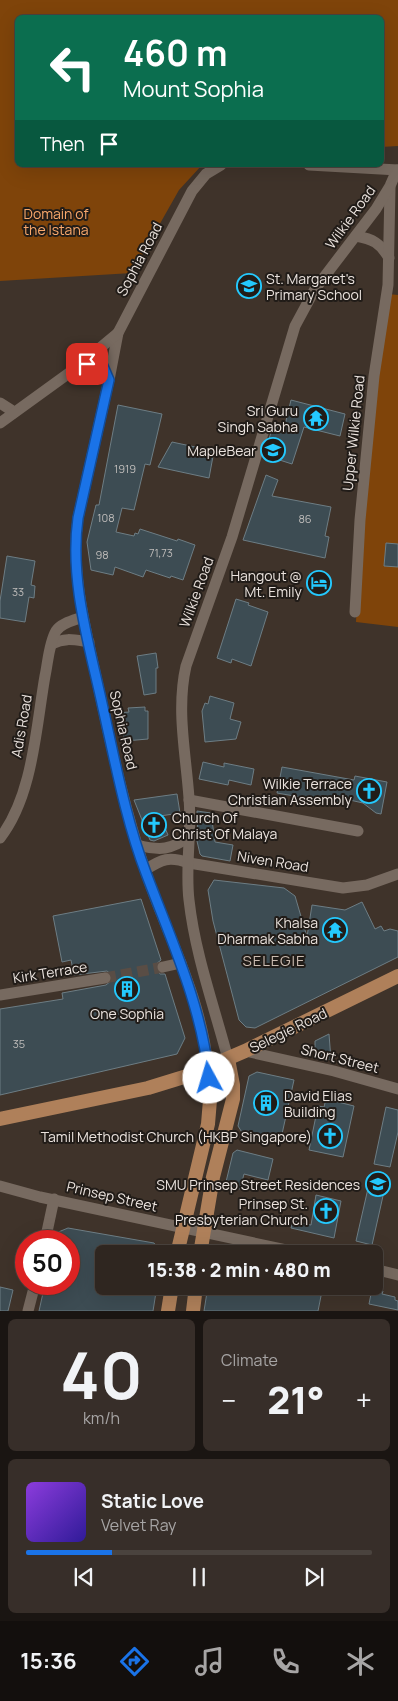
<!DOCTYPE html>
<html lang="en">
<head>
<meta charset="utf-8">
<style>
	body { margin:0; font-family:Manrope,sans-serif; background:#372e29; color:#f1f3f6; height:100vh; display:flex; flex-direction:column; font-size:19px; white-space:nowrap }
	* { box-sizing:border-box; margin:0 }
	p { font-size:16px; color:#a7a5a5 }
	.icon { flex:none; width:28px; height:28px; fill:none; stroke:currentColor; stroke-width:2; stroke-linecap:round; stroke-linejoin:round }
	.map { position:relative; height:1311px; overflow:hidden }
	.details { display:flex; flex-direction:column; gap:8px; padding:8px; background:#1a1512; flex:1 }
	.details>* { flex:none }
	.hud { position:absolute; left:15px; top:15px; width:369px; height:152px; border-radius:8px; box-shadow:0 5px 20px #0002,0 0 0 1px #4a433e; background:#0b6e4f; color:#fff; overflow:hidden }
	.speed { position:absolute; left:15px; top:1230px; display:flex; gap:10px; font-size:25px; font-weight:700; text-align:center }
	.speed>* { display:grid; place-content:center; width:65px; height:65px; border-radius:50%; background:#2f2620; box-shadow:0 5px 20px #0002,0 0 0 1px #4a433e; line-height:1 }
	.speed .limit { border:8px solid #d22; background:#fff; color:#111 }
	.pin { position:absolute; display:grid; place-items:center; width:42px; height:42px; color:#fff; margin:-21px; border-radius:10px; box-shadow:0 2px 8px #0006 }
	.me { position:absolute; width:55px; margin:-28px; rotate:354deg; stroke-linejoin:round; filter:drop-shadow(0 0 4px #0008) }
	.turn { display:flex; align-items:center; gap:18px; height:105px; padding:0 25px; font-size:22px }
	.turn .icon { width:65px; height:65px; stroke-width:2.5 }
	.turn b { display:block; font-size:35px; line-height:42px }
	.then { display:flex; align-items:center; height:48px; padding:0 25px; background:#0003; gap:10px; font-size:19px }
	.big { font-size:38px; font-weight:800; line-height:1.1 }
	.details .card { flex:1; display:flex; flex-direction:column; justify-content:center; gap:8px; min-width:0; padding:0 18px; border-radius:8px; background:#372e29 }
	.details .dial { align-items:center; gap:0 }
	.dial b { font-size:65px; line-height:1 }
	.song { display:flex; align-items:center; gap:15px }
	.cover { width:60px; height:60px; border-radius:8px; background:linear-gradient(135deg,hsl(270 70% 55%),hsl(250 70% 35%)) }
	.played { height:5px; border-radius:2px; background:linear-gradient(90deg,#1a73e8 25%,#4a433e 25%) }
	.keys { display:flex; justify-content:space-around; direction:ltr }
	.heat { display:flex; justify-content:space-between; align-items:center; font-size:28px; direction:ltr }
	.details .tiles { flex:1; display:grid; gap:8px; grid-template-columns:1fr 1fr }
	.card:last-child { grid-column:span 2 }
	.trip { position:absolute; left:95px; top:1245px; width:288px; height:50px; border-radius:8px; background:#2f2620; box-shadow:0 5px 20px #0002,0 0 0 1px #4a433e; font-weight:800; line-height:50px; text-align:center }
	.tabs { display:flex; height:80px; justify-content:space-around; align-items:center; background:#130f0d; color:#a7a5a5 }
	.tabs .icon { width:35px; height:35px }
	.tabs .on { color:#1a73e8 }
	.tabs b { font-size:22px; color:#f1f3f6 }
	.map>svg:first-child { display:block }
	.green { fill:#7f440a }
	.building { fill:#3d4c53; stroke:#6d7d84 }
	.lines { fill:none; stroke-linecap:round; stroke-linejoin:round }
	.minor-tunnel { stroke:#594d45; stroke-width:11; stroke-dasharray:11 5.5; stroke-linecap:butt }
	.minor { stroke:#776a60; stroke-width:11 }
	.major { stroke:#af805a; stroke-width:14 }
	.route-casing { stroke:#114b97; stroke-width:12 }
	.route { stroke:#1a73e8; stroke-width:9 }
	.labels { text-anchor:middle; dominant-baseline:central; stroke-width:4; stroke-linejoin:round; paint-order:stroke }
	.number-label { font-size:11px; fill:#c0bdbb }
	.park-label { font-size:14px; fill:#faa96c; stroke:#211c18 }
	.street-label { font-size:14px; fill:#ebe3de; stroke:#211c18 }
	.poi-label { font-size:14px; fill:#ebe3de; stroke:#211c18; text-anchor:end }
	.neighbourhood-label { font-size:15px; letter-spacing:1px; fill:#cabbb0; stroke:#211c18 }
</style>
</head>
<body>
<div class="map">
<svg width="398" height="1311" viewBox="0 0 398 1311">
	<rect width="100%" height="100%" fill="#3f332a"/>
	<g class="green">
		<polygon points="0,0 398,0 398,146 381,147 381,18 18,18 18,165 202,165 179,190 132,273 0,281"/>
		<polygon points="388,294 398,295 398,627 356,622 360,534"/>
	</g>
	<g class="building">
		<polygon points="291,400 345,414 340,436 304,427 292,464 264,455 273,426 284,429"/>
		<polygon points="118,405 162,414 150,465 145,464 134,510 122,508 116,532 134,536 135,533 138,534 140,529 177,541 178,539 195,545 183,580 171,576 170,578 146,570 143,577 115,567 113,575 91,570 87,542 96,505 99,505"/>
		<polygon points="172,442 214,451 209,478 158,467"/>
		<polygon points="266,475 278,480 272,496 331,507 325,536 329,537 325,558 243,540"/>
		<polygon points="386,543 398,544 398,567 384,566"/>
		<polygon points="7,556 35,561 31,585 35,586 34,598 29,597 25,622 0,618 0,601"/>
		<polygon points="236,599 249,603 248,605 268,612 251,666 232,659 231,663 217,658"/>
		<polygon points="156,653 158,668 156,668 156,693 144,695 137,656"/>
		<polygon points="210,696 234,703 230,719 241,722 236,739 205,742 202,711 205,703 208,704"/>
		<polygon points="145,707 145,711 148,711 148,739 125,741 117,713 129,712 128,708"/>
		<polygon points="203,762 224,767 224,763 254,769 251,785 229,780 228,785 199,779"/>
		<polygon points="282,767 354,780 355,776 387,782 381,814 376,813 363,803 341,798 340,804 277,793"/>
		<polygon points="177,794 180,813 160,816 168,835 154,841 150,840 134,800"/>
		<polygon points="197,811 211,813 215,842 233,845 230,861 202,856 200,854 197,841 198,836"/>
		<polygon points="214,880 284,888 295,896 307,937 312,905 345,910 362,902 375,929 381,926 384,931 390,929 398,931 398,957 255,1028 246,1027 239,1020 213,921 208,890"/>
		<polygon points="141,899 161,960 156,964 156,969 160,974 165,974 185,1038 177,1054 0,1095 0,1009 63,999 62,993 106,985 112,980 111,974 107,971 74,975 71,960 62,962 53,916"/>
		<polygon points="329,1034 331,1060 315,1055 315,1041"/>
		<polygon points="257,1072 294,1080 280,1143 243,1134 238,1126 249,1076"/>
		<polygon points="326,1099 354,1106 343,1157 309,1150 318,1106 324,1107"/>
		<polygon points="386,1107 398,1110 398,1132 390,1167 374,1164"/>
		<polygon points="237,1150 273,1159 268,1180 244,1174 240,1189 225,1186 233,1153"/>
		<polygon points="369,1184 385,1187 372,1245 356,1241"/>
		<polygon points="316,1195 341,1201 334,1238 291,1228 293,1221 311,1225"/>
		<polygon points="68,1228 154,1243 162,1254 104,1254 104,1286 157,1286 153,1311 39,1311 45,1284 69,1284 69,1241 54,1241 56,1233"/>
		<polygon points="208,1286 323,1286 318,1311 204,1311"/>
		<polygon points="0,1287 13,1290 8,1311 0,1311"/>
		<polygon points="372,1289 383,1291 382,1294 395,1297 395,1300 398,1301 398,1310 369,1304"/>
	</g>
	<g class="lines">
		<polyline class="minor-tunnel" points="105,978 163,967"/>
		<g class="minor">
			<polyline points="309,165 398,170"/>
			<path d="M356,236C373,239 380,243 389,258"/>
			<path d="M76,368L98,363L103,366L109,380L78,518C70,575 87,634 99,690C112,750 125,811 145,870C167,935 202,998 208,1068"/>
			<polyline points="109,380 118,333 192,191 206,174 221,165"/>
			<polyline points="0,403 11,410 12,414"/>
			<polyline points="0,423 76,368 118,333"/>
			<polyline points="355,612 360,520 374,376 388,285 390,188"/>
			<path d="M52,644C65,637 75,640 89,642"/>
			<polyline points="189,800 358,831"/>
			<path d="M0,838C33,796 36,727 45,676C48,662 49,643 56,631C61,623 75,620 83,617"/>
			<path d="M137,845C161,851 170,850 191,836"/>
			<path d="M145,870C162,859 169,856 189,863L343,888L367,885L398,874"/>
			<polyline points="163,967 181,963"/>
			<polyline points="0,995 105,978"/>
			<polyline points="245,1051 334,1071 398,1089"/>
			<path d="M228,1059C214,1006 195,954 189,900C185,867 192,832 189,798C186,754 176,710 186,666L232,537L295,326L315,289L376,209L390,186L397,170"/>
			<polyline points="0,1186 40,1197 305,1254"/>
			<polyline points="45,1241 54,1199"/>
			<polyline points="374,1269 398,1275"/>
			<polyline points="28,1311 35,1284"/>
		</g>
		<g class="major">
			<polyline points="0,1119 148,1088 187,1076 245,1051 398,976"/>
			<polyline points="177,1254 208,1124 210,1100 208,1068"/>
			<polyline points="200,1254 213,1177 233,1099 233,1085 228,1059"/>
			<polyline points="168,1311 172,1286"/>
			<polyline points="193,1311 196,1286"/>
		</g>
	</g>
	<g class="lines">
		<defs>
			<path id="route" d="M87,364L98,363L103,366L109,380L78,518C69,581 90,647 103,708C115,761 126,821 146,873C171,940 202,1006 209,1078"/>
		</defs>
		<use href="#route" class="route-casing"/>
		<use href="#route" class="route"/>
	</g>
	<defs>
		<symbol id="school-ring" viewBox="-11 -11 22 22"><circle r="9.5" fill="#211c18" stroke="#24c9fe" stroke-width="1.5"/><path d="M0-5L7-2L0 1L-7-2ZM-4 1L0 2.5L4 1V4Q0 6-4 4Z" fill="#24c9fe"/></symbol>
		<symbol id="temple-ring" viewBox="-11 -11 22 22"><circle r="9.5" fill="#211c18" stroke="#24c9fe" stroke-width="1.5"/><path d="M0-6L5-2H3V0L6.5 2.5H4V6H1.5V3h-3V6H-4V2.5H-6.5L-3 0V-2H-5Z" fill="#24c9fe"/></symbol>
		<symbol id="hotel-ring" viewBox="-11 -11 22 22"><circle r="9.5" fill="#211c18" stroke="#24c9fe" stroke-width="1.5"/><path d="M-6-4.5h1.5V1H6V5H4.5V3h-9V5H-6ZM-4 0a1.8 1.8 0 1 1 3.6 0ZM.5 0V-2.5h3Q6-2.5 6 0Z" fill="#24c9fe"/></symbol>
		<symbol id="church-ring" viewBox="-11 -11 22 22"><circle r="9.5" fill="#211c18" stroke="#24c9fe" stroke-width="1.5"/><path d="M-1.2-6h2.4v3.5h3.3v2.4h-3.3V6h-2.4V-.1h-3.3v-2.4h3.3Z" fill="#24c9fe"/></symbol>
		<symbol id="building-ring" viewBox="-11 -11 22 22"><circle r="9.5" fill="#211c18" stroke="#24c9fe" stroke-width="1.5"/><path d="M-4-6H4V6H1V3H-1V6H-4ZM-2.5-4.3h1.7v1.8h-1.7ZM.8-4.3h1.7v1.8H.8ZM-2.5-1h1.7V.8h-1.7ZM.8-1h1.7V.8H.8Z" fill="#24c9fe"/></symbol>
		<symbol id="university-ring" viewBox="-11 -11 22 22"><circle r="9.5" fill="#211c18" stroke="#24c9fe" stroke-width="1.5"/><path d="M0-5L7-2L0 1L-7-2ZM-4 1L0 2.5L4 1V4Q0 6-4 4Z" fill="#24c9fe"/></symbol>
	</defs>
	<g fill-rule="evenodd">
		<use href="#school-ring" x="235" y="272" width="28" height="28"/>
		<use href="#temple-ring" x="302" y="404" width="28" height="28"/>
		<use href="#school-ring" x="259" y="436" width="28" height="28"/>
		<use href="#hotel-ring" x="305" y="569" width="28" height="28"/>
		<use href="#church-ring" x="355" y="777" width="28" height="28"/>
		<use href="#church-ring" x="140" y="811" width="28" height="28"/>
		<use href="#temple-ring" x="321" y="916" width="28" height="28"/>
		<use href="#building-ring" x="113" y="975" width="28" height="28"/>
		<use href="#building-ring" x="252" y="1089" width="28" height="28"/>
		<use href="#church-ring" x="316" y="1122" width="28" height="28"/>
		<use href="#university-ring" x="364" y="1170" width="28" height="28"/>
		<use href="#church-ring" x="312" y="1197" width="28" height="28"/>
	</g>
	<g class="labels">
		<g class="number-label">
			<text x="125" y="468">1919</text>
			<text x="106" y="517">108</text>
			<text x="305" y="518">86</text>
			<text x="161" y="552">71,73</text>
			<text x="102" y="554">98</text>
			<text x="18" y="591">33</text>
			<text x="19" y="1043">35</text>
		</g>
		<g class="park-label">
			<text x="56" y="213">Domain of<tspan x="56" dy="16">the Istana</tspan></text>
		</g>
		<g class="street-label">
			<text transform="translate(350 217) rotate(-54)">Wilkie Road</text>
			<text transform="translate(139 259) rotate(-62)">Sophia Road</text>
			<text transform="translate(353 433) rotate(-84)">Upper Wilkie Road</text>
			<text transform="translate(196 592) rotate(-70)">Wilkie Road</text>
			<text transform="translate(21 726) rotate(-80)">Adis Road</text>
			<text transform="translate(124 730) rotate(77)">Sophia Road</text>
			<text transform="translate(273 861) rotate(9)">Niven Road</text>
			<text transform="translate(50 972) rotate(-9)">Kirk Terrace</text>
			<text transform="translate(288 1030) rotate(-26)">Selegie Road</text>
			<text transform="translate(340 1058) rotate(14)">Short Street</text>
			<text transform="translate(112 1196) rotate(13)">Prinsep Street</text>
		</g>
		<g class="poi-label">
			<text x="266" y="278" text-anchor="start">St. Margaret's<tspan x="266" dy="16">Primary School</tspan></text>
			<text x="298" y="410">Sri Guru<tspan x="298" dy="16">Singh Sabha</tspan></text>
			<text x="256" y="450">MapleBear</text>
			<text x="302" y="575">Hangout @<tspan x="302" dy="16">Mt. Emily</tspan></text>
			<text x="352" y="783">Wilkie Terrace<tspan x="352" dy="16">Christian Assembly</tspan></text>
			<text x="172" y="817" text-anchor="start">Church Of<tspan x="172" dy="16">Christ Of Malaya</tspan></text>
			<text x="318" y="922">Khalsa<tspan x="318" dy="16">Dharmak Sabha</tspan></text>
			<text x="127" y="1013" text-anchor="middle">One Sophia</text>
			<text x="284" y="1095" text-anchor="start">David Elias<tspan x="284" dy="16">Building</tspan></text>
			<text x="312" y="1136">Tamil Methodist Church (HKBP Singapore)</text>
			<text x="360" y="1184">SMU Prinsep Street Residences</text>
			<text x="308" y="1203">Prinsep St.<tspan x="308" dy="16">Presbyterian Church</tspan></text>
		</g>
		<g class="neighbourhood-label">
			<text x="274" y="960">SELEGIE</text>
		</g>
	</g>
</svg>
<div class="speed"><div class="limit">50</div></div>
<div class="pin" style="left:87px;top:364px;background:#d93025"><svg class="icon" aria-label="arrive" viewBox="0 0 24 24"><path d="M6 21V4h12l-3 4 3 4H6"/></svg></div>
<svg class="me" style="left:209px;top:1078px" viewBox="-20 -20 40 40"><circle r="19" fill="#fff"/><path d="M0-13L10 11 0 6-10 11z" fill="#1a73e8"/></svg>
<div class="trip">15:38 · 2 min · 480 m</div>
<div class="hud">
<div class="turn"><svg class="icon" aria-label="left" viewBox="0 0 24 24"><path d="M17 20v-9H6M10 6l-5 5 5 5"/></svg><div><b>460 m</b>Mount Sophia</div></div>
<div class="then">Then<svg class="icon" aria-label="arrive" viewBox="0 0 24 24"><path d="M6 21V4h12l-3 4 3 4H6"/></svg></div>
</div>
</div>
<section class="details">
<div class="tiles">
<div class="card dial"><b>40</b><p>km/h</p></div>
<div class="card"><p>Climate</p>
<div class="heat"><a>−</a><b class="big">21°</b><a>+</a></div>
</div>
<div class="card">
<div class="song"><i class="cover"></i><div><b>Static Love</b><p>Velvet Ray</p></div></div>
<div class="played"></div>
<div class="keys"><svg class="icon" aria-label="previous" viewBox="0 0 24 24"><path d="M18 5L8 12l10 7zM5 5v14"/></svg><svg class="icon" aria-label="pause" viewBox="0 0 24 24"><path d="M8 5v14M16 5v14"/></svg><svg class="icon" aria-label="next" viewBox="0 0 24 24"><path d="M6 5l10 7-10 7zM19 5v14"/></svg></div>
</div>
</div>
</section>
<nav class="tabs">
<b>15:36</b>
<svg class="icon on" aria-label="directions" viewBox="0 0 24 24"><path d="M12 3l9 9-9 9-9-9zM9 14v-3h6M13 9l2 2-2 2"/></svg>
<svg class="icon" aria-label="music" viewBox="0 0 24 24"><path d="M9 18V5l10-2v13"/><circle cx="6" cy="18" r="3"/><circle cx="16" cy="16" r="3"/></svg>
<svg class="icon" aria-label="phone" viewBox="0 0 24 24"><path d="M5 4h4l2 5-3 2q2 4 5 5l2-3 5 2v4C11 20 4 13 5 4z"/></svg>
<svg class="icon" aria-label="climate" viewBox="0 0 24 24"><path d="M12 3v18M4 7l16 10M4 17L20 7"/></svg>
</nav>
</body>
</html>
